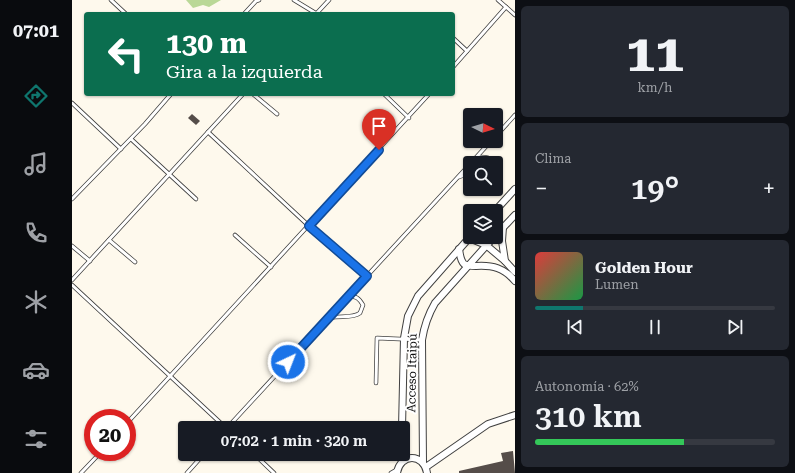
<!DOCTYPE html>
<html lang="es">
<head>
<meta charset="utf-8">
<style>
	body { margin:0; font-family:"Roboto Serif",serif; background:#242831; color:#f1f3f6; height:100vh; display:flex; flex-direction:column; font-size:15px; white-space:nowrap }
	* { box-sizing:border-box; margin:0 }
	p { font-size:13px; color:#9ea1a6 }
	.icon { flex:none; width:22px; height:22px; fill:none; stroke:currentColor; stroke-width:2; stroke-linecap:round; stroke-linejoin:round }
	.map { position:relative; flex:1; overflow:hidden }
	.drawer { display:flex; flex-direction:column; gap:6px; padding:6px; background:#0d0f14; width:280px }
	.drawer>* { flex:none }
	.guide { position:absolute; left:12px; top:12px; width:371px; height:84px; border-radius:4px; box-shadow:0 1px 3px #0004; background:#0b6e4f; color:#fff; overflow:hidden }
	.needle { width:26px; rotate:95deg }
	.fabs { position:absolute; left:391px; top:108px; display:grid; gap:8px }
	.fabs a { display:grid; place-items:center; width:40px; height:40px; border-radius:4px; background:#171b24; box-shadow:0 1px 3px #0004; font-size:20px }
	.speed { position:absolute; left:12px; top:409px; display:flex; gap:8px; font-size:20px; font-weight:700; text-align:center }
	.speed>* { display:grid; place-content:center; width:52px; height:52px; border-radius:50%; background:#171b24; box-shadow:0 1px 3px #0004; line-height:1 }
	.speed .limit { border:6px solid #d22; background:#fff; color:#111 }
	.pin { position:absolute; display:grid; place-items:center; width:34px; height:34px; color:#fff; margin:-41px -17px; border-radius:50% 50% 50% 0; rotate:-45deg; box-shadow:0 0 4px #0007 }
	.pin .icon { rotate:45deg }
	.me { position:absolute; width:44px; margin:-22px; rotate:43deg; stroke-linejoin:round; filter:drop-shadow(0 0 3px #0008) }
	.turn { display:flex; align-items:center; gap:14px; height:84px; padding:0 16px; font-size:18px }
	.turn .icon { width:52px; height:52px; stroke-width:2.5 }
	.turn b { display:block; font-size:28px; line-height:34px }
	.big { font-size:30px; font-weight:600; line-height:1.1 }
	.drawer .widget { flex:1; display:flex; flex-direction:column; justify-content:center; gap:6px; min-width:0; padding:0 14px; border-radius:6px; background:#242831 }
	.drawer .dial { align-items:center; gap:0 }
	.dial b { font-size:52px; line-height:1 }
	.song { display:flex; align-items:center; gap:12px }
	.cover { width:48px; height:48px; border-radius:6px; background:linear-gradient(135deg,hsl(0 70% 55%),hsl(140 70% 35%)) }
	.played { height:4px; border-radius:2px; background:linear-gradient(90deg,#0f766e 20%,#363941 20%) }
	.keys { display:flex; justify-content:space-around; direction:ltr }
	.heat { display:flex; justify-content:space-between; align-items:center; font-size:22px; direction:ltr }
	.charge { height:6px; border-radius:3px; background:linear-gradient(90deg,#34c759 62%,#363941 0) }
	.trip { position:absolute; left:106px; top:421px; width:232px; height:40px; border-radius:4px; background:#171b24; box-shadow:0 1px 3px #0004; font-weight:600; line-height:40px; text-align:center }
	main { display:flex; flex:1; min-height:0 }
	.tab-bar { display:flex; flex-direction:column; width:72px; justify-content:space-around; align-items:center; background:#090b0e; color:#9ea1a6 }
	.tab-bar .icon { width:28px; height:28px }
	.tab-bar .on { color:#0f766e }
	.tab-bar b { font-size:18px; color:#f1f3f6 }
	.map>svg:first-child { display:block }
	.forest { fill:#bad897 }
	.building { fill:#554d49 }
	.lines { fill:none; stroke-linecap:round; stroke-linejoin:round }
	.service-casing { stroke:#404040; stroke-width:4.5 }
	.minor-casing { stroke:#404040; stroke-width:8 }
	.service { stroke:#fff; stroke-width:3 }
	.minor { stroke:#fff; stroke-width:6 }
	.route-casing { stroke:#114b97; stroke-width:10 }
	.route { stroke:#1a73e8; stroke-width:7 }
	.labels { text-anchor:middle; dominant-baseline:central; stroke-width:4; stroke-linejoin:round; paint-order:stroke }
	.street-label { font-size:12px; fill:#0d0d0d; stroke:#fff }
</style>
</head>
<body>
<main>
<nav class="tab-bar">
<b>07:01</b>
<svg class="icon on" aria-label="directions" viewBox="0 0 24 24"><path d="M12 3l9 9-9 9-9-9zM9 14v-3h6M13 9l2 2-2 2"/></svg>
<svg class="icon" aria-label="music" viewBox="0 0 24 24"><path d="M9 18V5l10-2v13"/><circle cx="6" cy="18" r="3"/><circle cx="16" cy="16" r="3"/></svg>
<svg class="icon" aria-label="phone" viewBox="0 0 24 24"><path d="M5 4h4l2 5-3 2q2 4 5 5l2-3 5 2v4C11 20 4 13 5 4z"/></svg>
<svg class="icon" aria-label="climate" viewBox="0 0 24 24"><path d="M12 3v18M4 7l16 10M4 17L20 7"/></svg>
<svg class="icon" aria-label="car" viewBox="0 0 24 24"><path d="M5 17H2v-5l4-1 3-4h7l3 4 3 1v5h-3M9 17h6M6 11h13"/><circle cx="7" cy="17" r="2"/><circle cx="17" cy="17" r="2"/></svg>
<svg class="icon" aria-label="filters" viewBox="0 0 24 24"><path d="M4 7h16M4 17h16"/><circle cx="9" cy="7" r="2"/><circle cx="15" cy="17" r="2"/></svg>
</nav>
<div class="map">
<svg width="443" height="473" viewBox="0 0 443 473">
	<rect width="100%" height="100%" fill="#fef9ed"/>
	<polygon class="forest" points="114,0 149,0 137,7 131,5 121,8"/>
	<g class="building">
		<polygon points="120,114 128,121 124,125 116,118"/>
		<polygon points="441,451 443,473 387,473 387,471 431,461 429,453"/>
	</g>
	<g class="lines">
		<defs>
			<g id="service">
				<polyline points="39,0 54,14"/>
				<polyline points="222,0 245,14"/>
				<polyline points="426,0 443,15"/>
				<polyline points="172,14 184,1 187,0"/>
				<polyline points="244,14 257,0"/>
				<polyline points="381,38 395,51"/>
				<polyline points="381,67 434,7"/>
				<polyline points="181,94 205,114"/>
				<polyline points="312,94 337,118"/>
				<polyline points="0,103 49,149"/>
				<polyline points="136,132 237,226 295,276"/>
				<polyline points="424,136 443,115"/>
				<polyline points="59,139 124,199"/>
				<path d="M405,157C411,157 419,156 421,163"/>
				<polyline points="399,163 419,141"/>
				<polyline points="387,177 398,173"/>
				<polyline points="0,199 73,124 99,94"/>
				<polyline points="163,235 199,267"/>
				<polyline points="37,240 63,262"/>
				<polyline points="0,246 18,261"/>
				<polyline points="0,280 171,94"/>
				<polyline points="0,285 154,428"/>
				<path d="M258,318C267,315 280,319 288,313L291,305C287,298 284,296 276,296"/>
				<polyline points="304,383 305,338 350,340"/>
				<polyline points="55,423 357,94"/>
				<polyline points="155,428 398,164"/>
				<polyline points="182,454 202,473"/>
				<polyline points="9,473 29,452"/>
				<polyline points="115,473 132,454"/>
				<polyline points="319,473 326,469"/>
			</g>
			<g id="minor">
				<polyline points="423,211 443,189"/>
				<polyline points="431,227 430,241 433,261 443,272"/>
				<polyline points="424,235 443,215"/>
				<polyline points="397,238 414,245 433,261"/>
				<path d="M387,249C388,254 388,260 392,264C396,266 400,266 404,266C421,265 432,268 443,281"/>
				<polyline points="330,428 332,338 336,316 346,296 398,237"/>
				<path d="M351,463L350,340C352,327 356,315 363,303L422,237"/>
				<polyline points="354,467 416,424 443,415"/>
				<path d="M325,473C328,453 352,453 355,473"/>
			</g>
		</defs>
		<use href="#service" class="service-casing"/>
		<use href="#minor" class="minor-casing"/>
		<use href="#service" class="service"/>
		<use href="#minor" class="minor"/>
	</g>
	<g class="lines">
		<defs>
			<polyline id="route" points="216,362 295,276 237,226 307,150"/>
		</defs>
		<use href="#route" class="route-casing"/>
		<use href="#route" class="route"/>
	</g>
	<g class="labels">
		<g class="street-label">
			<text transform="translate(340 373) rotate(-89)">Acceso Itaipú</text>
		</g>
	</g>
</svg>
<div class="fabs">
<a><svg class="needle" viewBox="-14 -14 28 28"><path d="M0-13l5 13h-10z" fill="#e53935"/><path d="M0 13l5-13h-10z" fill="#9ea1a6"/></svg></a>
<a><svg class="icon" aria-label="search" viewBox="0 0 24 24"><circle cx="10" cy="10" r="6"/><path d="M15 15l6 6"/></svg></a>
<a><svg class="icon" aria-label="layers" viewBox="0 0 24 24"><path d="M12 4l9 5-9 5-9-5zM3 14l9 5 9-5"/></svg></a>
</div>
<div class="speed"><div class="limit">20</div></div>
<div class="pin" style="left:307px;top:150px;background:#d93025"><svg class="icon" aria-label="arrive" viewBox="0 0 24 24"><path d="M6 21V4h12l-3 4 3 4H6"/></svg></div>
<svg class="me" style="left:216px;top:362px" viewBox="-20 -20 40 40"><circle r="17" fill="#1a73e8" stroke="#fff" stroke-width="3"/><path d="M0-11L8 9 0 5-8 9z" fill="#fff"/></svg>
<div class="trip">07:02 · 1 min · 320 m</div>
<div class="guide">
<div class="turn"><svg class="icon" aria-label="left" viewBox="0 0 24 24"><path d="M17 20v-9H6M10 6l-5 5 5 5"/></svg><div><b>130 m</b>Gira a la izquierda</div></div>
</div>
</div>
<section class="drawer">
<div class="widget dial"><b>11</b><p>km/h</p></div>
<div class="widget"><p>Clima</p>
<div class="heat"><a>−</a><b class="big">19°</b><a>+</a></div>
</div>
<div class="widget">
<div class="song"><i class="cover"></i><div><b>Golden Hour</b><p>Lumen</p></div></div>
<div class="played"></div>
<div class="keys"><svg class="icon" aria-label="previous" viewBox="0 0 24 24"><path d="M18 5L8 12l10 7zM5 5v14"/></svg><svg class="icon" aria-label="pause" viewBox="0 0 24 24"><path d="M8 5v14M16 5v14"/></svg><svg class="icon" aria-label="next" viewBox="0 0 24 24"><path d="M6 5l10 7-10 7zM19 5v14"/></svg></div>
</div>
<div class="widget"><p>Autonomía · 62%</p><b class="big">310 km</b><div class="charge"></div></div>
</section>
</main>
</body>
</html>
